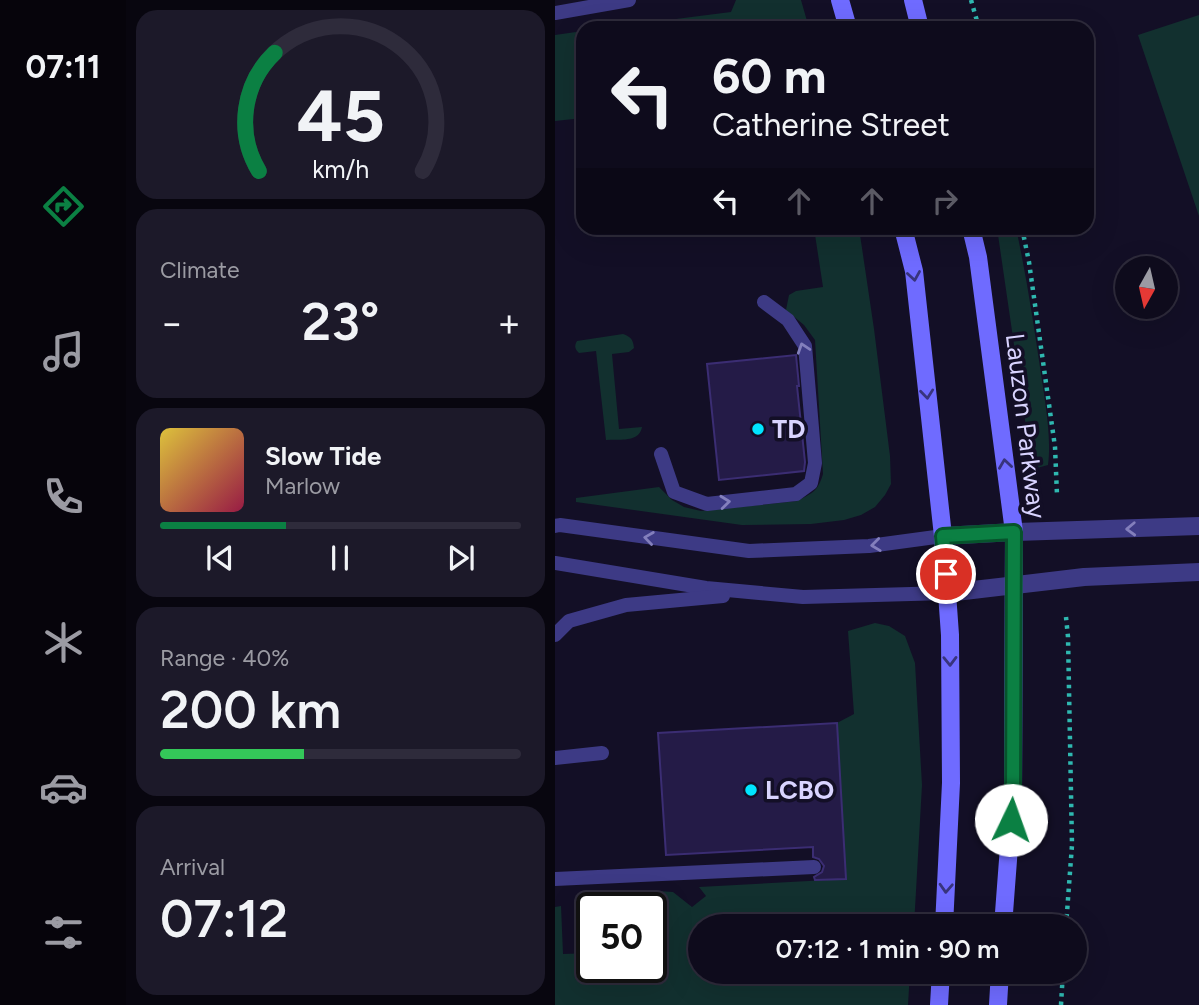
<!DOCTYPE html>
<html lang="en">
<head>
<meta charset="utf-8">
<style>
	body { margin:0; font-family:Figtree,sans-serif; background:#1c1929; color:#f1f3f6; height:100vh; display:flex; flex-direction:column; font-size:26px; white-space:nowrap }
	* { box-sizing:border-box; margin:0 }
	p { font-size:23px; color:#9b9ba3 }
	.icon { flex:none; width:38px; height:38px; fill:none; stroke:currentColor; stroke-width:2; stroke-linecap:round; stroke-linejoin:round }
	.map { position:relative; flex:1; overflow:hidden }
	.panel { display:flex; flex-direction:column; gap:10px; padding:10px; background:#08060f; width:429px }
	.panel>* { flex:none }
	.banner { position:absolute; left:21px; top:21px; width:518px; height:214px; border-radius:21px; box-shadow:0 7px 28px #0002,0 0 0 2px #2e2b3b; background:#0e0b1c; color:#f1f3f6; overflow:hidden }
	.needle { width:46px; rotate:188deg }
	.controls { position:absolute; left:560px; top:256px; display:grid; gap:14px }
	.controls a { display:grid; place-items:center; width:63px; height:63px; border-radius:50%; background:#0e0b1c; box-shadow:0 7px 28px #0002,0 0 0 2px #2e2b3b; font-size:35px }
	.speed { position:absolute; left:21px; top:892px; display:flex; gap:14px; font-size:35px; font-weight:700; text-align:center }
	.speed>* { display:grid; place-content:center; width:91px; height:91px; border-radius:50%; background:#0e0b1c; box-shadow:0 7px 28px #0002,0 0 0 2px #2e2b3b; line-height:1 }
	.speed .limit { border:4px solid #111; border-radius:10px; background:#fff; color:#111 }
	.pin { position:absolute; display:grid; place-items:center; width:60px; height:60px; color:#fff; margin:-30px; border:4px solid #fff; border-radius:50%; box-shadow:0 2px 7px #0007 }
	.me { position:absolute; width:77px; margin:-38px; rotate:3deg; stroke-linejoin:round; filter:drop-shadow(0 0 5px #0008) }
	.turn { display:flex; align-items:center; gap:24px; height:147px; padding:0 21px; font-size:32px }
	.turn .icon { width:91px; height:91px; stroke-width:2.5 }
	.turn b { display:block; font-size:49px; line-height:60px }
	.lanes { display:flex; align-items:center; height:66px; padding:0 21px; background:#0003; justify-content:center; gap:35px; direction:ltr }
	.lanes .off { opacity:.35 }
	.big { font-size:52px; font-weight:600; line-height:1.1 }
	.panel .widget { flex:1; display:flex; flex-direction:column; justify-content:center; gap:10px; min-width:0; padding:0 24px; border-radius:21px; background:#1c1929 }
	.panel .dial { align-items:center; gap:0 }
	.dial svg { height:182px; overflow:visible; fill:none; stroke:#2e2b3b; stroke-width:7; stroke-linecap:round; text-anchor:middle }
	.dial text { fill:#f1f3f6; stroke:none }
	.song { display:flex; align-items:center; gap:21px }
	.cover { width:84px; height:84px; border-radius:10px; background:linear-gradient(135deg,hsl(50 70% 55%),hsl(340 70% 35%)) }
	.played { height:7px; border-radius:4px; background:linear-gradient(90deg,#0b8043 35%,#2e2b3b 35%) }
	.keys { display:flex; justify-content:space-around; direction:ltr }
	.heat { display:flex; justify-content:space-between; align-items:center; font-size:38px; direction:ltr }
	.charge { height:10px; border-radius:5px; background:linear-gradient(90deg,#34c759 40%,#2e2b3b 0) }
	.trip { position:absolute; left:133px; top:914px; width:399px; height:70px; border-radius:35px; background:#0e0b1c; box-shadow:0 7px 28px #0002,0 0 0 2px #2e2b3b; font-weight:600; line-height:70px; text-align:center }
	main { display:flex; flex:1; min-height:0 }
	.menu { display:flex; flex-direction:column; width:126px; justify-content:space-around; align-items:center; background:#06040b; color:#9b9ba3 }
	.menu .icon { width:49px; height:49px }
	.menu .current { color:#0b8043 }
	.menu b { font-size:32px; color:#f1f3f6 }
	.map>svg:first-child { display:block }
	.green { fill:#12302f }
	.building { fill:#241b47; stroke:#3b2d73; stroke-width:2 }
	.lines { fill:none; stroke-linecap:round; stroke-linejoin:round }
	.path { stroke:#2fb8b0; stroke-width:4.5; stroke-dasharray:3.5 5; stroke-linecap:butt }
	.lane { stroke:#3d3a85; stroke-width:14 }
	.street { stroke:#3d3a85; stroke-width:18 }
	.secondary { stroke:#6f6bff; stroke-width:18 }
	.oneway { stroke:#38347d }
	.oneway2 { stroke:#837fbc }
	.route-casing { stroke:#07532c; stroke-width:18 }
	.route { stroke:#0b8043; stroke-width:12 }
	.poi-dot { fill:#00e5ff; stroke:#130f26; stroke-width:2.5 }
	.labels { text-anchor:middle; dominant-baseline:central; stroke-width:7; stroke-linejoin:round; paint-order:stroke }
	.street-label { font-size:26px; fill:#d9d4ff; stroke:#130f26 }
	.poi-label { font-size:26px; font-weight:bold; fill:#d9d4ff; stroke:#130f26; text-anchor:start }
</style>
</head>
<body>
<main>
<nav class="menu">
<b>07:11</b>
<svg class="icon current" aria-label="directions" viewBox="0 0 24 24"><path d="M12 3l9 9-9 9-9-9zM9 14v-3h6M13 9l2 2-2 2"/></svg>
<svg class="icon" aria-label="music" viewBox="0 0 24 24"><path d="M9 18V5l10-2v13"/><circle cx="6" cy="18" r="3"/><circle cx="16" cy="16" r="3"/></svg>
<svg class="icon" aria-label="phone" viewBox="0 0 24 24"><path d="M5 4h4l2 5-3 2q2 4 5 5l2-3 5 2v4C11 20 4 13 5 4z"/></svg>
<svg class="icon" aria-label="climate" viewBox="0 0 24 24"><path d="M12 3v18M4 7l16 10M4 17L20 7"/></svg>
<svg class="icon" aria-label="car" viewBox="0 0 24 24"><path d="M5 17H2v-5l4-1 3-4h7l3 4 3 1v5h-3M9 17h6M6 11h13"/><circle cx="7" cy="17" r="2"/><circle cx="17" cy="17" r="2"/></svg>
<svg class="icon" aria-label="filters" viewBox="0 0 24 24"><path d="M4 7h16M4 17h16"/><circle cx="9" cy="7" r="2"/><circle cx="15" cy="17" r="2"/></svg>
</nav>
<section class="panel">
<div class="widget dial"><svg viewBox="0 0 100 80">
<path d="M14 69A42 42 0 1 1 86 69"/>
<path d="M14 69A42 42 0 0 1 21 17" stroke="#0b8043"/>
<text x="50" y="56" font-size="32" font-weight="700">45</text>
<text x="50" y="72" font-size="11">km/h</text>
</svg></div>
<div class="widget"><p>Climate</p>
<div class="heat"><a>−</a><b class="big">23°</b><a>+</a></div>
</div>
<div class="widget">
<div class="song"><i class="cover"></i><div><b>Slow Tide</b><p>Marlow</p></div></div>
<div class="played"></div>
<div class="keys"><svg class="icon" aria-label="previous" viewBox="0 0 24 24"><path d="M18 5L8 12l10 7zM5 5v14"/></svg><svg class="icon" aria-label="pause" viewBox="0 0 24 24"><path d="M8 5v14M16 5v14"/></svg><svg class="icon" aria-label="next" viewBox="0 0 24 24"><path d="M6 5l10 7-10 7zM19 5v14"/></svg></div>
</div>
<div class="widget"><p>Range · 40%</p><b class="big">200 km</b><div class="charge"></div></div>
<div class="widget"><p>Arrival</p><b class="big">07:12</b></div>
</section>
<div class="map">
<svg width="645" height="1005" viewBox="0 0 645 1005">
	<rect width="100%" height="100%" fill="#130f26"/>
	<g class="green">
		<polygon points="181,0 246,0 254,28 50,28 176,12"/>
		<polygon points="644,15 645,15 644,216 583,35"/>
		<polygon points="28,31 28,118 0,121 0,35"/>
		<path d="M259,228H304L319,329L335,456L336,484L330,495L320,507L306,515L289,520L256,524L187,525L21,502V498L104,487L117,500L129,507L146,511L242,501C258,493 263,491 268,474L260,340L249,325L231,310L234,295L241,291L268,287Z"/>
		<path d="M442,228H461C471,274 478,320 485,367C489,396 497,436 493,465L482,468L476,461Z"/>
		<path d="M68,334C76,337 78,339 79,348L74,352L57,354L64,429L87,427C84,443 64,439 51,440L41,351L24,353C20,349 19,346 22,341Z"/>
		<polygon points="320,623 334,626 350,636 360,663 367,785 359,926 145,926 145,971 355,971 353,1005 0,1005 0,907 6,906 8,954 37,953 37,968 96,968 96,951 111,950 108,910 79,908 78,893 103,891 118,892 137,907 151,896 144,887 291,879 282,723 299,714 293,631"/>
	</g>
	<g class="building">
		<polygon points="241,355 244,386 242,386 250,462 249,471 164,480 152,364"/>
		<polygon points="282,723 291,879 260,880 259,877 267,872 269,866 264,859 258,857 258,847 111,855 103,733"/>
	</g>
	<g class="lines">
		<g class="path">
			<polyline points="416,0 424,28"/>
			<polyline points="467,228 474,262 500,447 502,495"/>
			<polyline points="511,926 517,845 513,637 511,617"/>
			<polyline points="506,1005 508,971"/>
		</g>
		<g class="lane">
			<polyline points="0,13 74,0"/>
			<polyline points="106,454 119,492 152,504 241,494 256,483 260,463 250,346 233,320 209,302"/>
			<polyline points="0,526 5,525 194,551 314,546 388,536"/>
			<polyline points="0,563 151,588 248,597 392,593"/>
			<polyline points="0,635 14,621 71,605 168,596"/>
			<polyline points="0,758 47,753"/>
			<polyline points="0,879 259,867"/>
		</g>
		<g class="street">
			<polyline points="388,536 459,532 645,526"/>
			<polyline points="392,593 529,577 645,572"/>
		</g>
		<g class="secondary">
			<polyline points="285,0 293,28"/>
			<polyline points="358,0 365,28"/>
			<polyline points="348,228 359,271 388,536 392,593 395,635 396,783 389,926"/>
			<polyline points="416,228 423,257 459,532 458,794 448,926"/>
			<polyline points="384,1005 386,971"/>
			<polyline points="443,1005 445,971"/>
		</g>
	</g>
	<defs><path id="oneway-chevron" d="M-2-3.5L2.5 0L-2 3.5" fill="none" stroke-width="1.6" stroke-linecap="round" stroke-linejoin="round" transform="scale(1.75)"/></defs>
	<g class="oneway">
		<use href="#oneway-chevron" transform="translate(359 276) rotate(81)"/>
		<use href="#oneway-chevron" transform="translate(372 394) rotate(84)"/>
		<use href="#oneway-chevron" transform="translate(450 464) rotate(-98)"/>
		<use href="#oneway-chevron" transform="translate(395 661) rotate(89)"/>
		<use href="#oneway-chevron" transform="translate(391 888) rotate(93)"/>
	</g>
	<g class="oneway2">
		<use href="#oneway-chevron" transform="translate(248 348) rotate(-108)"/>
		<use href="#oneway-chevron" transform="translate(170 502) rotate(-6)"/>
		<use href="#oneway-chevron" transform="translate(576 529) rotate(178)"/>
		<use href="#oneway-chevron" transform="translate(94 538) rotate(-172)"/>
		<use href="#oneway-chevron" transform="translate(321 545) rotate(173)"/>
	</g>
	<g class="lines">
		<defs>
			<polyline id="route" points="391,574 388,536 459,532 458,794 456,820"/>
		</defs>
		<use href="#route" class="route-casing"/>
		<use href="#route" class="route"/>
	</g>
	<g class="poi-dot">
		<circle cx="203" cy="429" r="7"/>
		<circle cx="196" cy="790" r="7"/>
	</g>
	<g class="labels">
		<g class="street-label">
			<text transform="translate(471 426) rotate(83)">Lauzon Parkway</text>
		</g>
		<g class="poi-label">
			<text x="217" y="429">TD</text>
			<text x="210" y="790">LCBO</text>
		</g>
	</g>
</svg>
<div class="controls">
<a><svg class="needle" viewBox="-14 -14 28 28"><path d="M0-13l5 13h-10z" fill="#e53935"/><path d="M0 13l5-13h-10z" fill="#9b9ba3"/></svg></a>
</div>
<div class="speed"><div class="limit">50</div></div>
<div class="pin" style="left:391px;top:574px;background:#d93025"><svg class="icon" aria-label="arrive" viewBox="0 0 24 24"><path d="M6 21V4h12l-3 4 3 4H6"/></svg></div>
<svg class="me" style="left:456px;top:820px" viewBox="-20 -20 40 40"><circle r="19" fill="#fff"/><path d="M0-13L10 11 0 6-10 11z" fill="#0b8043"/></svg>
<div class="trip">07:12 · 1 min · 90 m</div>
<div class="banner">
<div class="turn"><svg class="icon" aria-label="left" viewBox="0 0 24 24"><path d="M17 20v-9H6M10 6l-5 5 5 5"/></svg><div><b>60 m</b>Catherine Street</div></div>
<div class="lanes"><svg class="icon" aria-label="left" viewBox="0 0 24 24"><path d="M17 20v-9H6M10 6l-5 5 5 5"/></svg><svg class="icon off" aria-label="ahead" viewBox="0 0 24 24"><path d="M12 20V5M6 11l6-6 6 6"/></svg><svg class="icon off" aria-label="ahead" viewBox="0 0 24 24"><path d="M12 20V5M6 11l6-6 6 6"/></svg><svg class="icon off" aria-label="right" viewBox="0 0 24 24"><path d="M7 20v-9h11M14 6l5 5-5 5"/></svg></div>
</div>
</div>
</main>
</body>
</html>
